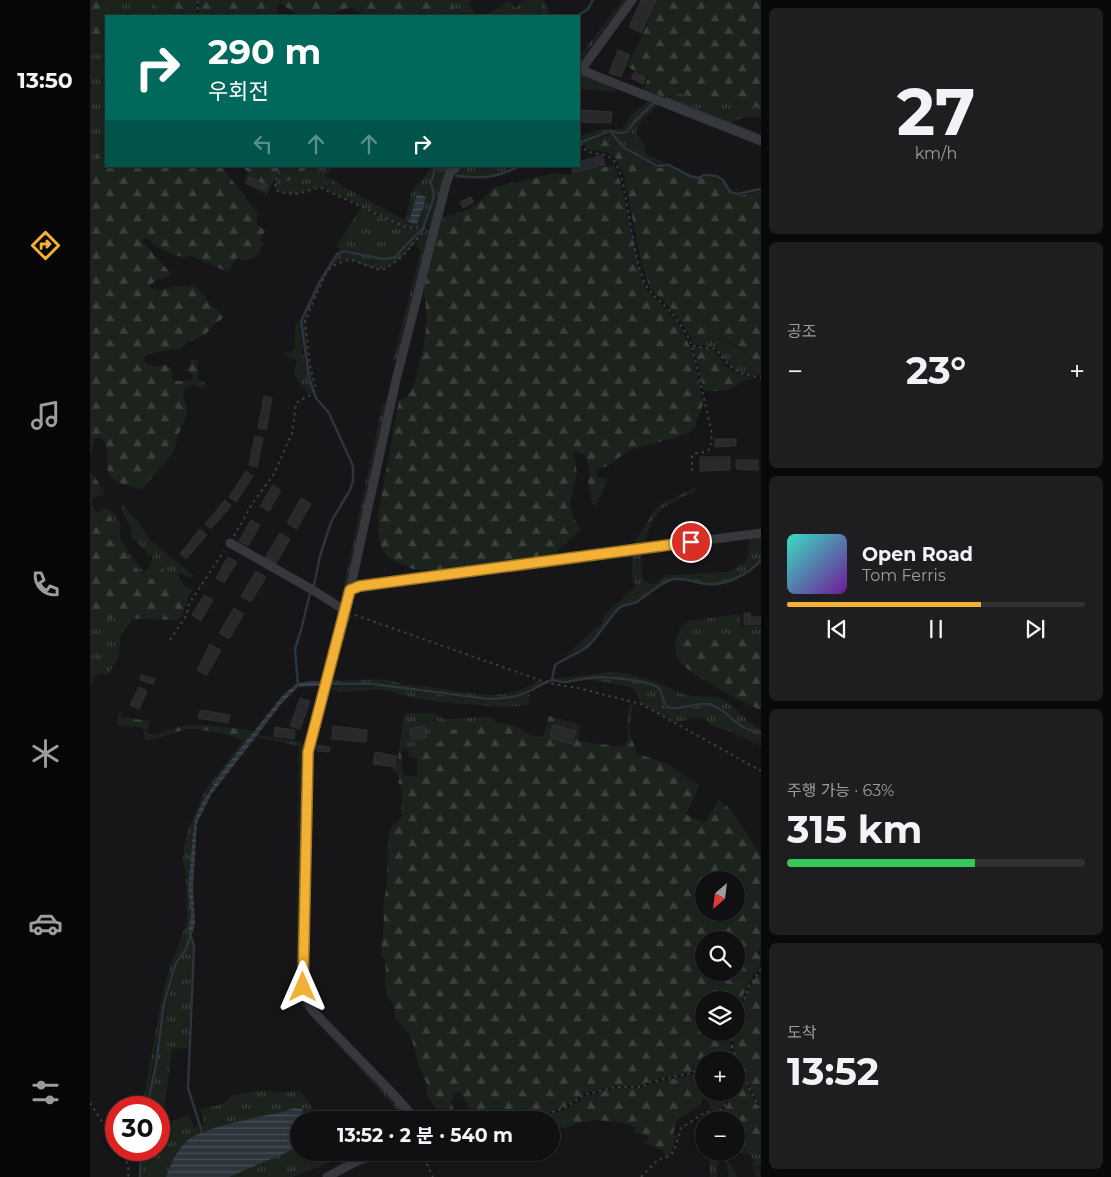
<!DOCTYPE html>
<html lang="ko">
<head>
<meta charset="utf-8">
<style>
	body { margin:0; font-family:Montserrat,"Noto Sans KR",sans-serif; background:#1e1e20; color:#f1f3f6; height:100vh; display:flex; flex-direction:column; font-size:19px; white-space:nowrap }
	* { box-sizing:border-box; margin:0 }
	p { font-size:16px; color:#9c9d9f }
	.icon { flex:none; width:28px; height:28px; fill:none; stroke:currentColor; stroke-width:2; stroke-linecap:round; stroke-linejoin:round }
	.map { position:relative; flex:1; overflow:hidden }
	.side { display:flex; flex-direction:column; gap:8px; padding:8px; background:#09090a; width:350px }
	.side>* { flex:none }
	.hud { position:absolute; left:15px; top:15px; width:475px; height:152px; border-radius:0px; box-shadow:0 1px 4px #0004,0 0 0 1px #303032; background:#00695c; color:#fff; overflow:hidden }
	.needle { width:32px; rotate:208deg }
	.buttons { position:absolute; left:605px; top:871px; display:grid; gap:10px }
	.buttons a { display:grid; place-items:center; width:50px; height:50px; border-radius:50%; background:#101012; box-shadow:0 1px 4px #0004,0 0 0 1px #303032; font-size:25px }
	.speed { position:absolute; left:15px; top:1096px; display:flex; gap:10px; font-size:25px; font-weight:700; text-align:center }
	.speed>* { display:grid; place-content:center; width:65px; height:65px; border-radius:50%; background:#101012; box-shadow:0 1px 4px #0004,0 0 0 1px #303032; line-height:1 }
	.speed .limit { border:8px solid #d22; background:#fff; color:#111 }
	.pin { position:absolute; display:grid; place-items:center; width:42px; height:42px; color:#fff; margin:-21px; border:2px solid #fff; border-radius:50%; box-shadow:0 1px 5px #0007 }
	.me { position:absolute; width:55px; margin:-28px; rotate:0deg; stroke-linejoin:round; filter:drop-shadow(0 0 4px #0008) }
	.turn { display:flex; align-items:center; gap:18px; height:105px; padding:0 20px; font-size:22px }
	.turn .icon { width:65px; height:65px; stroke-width:2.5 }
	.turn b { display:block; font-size:35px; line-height:42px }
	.lanes { display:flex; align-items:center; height:48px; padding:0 20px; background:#0003; justify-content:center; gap:25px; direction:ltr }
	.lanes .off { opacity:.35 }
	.big { font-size:38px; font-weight:700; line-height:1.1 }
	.side .widget { flex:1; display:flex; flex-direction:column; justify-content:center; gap:8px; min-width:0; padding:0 18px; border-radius:8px; background:#1e1e20 }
	.side .dial { align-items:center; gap:0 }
	.dial b { font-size:65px; line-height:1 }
	.song { display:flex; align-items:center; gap:15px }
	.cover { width:60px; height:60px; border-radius:8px; background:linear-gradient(135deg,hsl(170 70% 55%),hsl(280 70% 35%)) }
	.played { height:5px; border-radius:2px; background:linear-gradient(90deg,#f2b134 65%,#303032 65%) }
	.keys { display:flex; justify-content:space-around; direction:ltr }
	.heat { display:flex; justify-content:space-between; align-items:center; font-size:28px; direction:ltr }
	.charge { height:8px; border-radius:4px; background:linear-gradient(90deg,#34c759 63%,#303032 0) }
	.trip { position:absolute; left:200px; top:1111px; width:270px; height:50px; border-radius:25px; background:#101012; box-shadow:0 1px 4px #0004,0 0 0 1px #303032; font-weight:700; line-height:50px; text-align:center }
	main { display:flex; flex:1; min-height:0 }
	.tab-bar { display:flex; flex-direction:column; width:90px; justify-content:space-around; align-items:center; background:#060607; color:#9c9d9f }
	.tab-bar .icon { width:35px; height:35px }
	.tab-bar .on { color:#f2b134 }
	.tab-bar b { font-size:22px; color:#f1f3f6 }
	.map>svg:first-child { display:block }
	.grass { fill:url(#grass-tufts) }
	.forest { fill:url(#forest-firs); fill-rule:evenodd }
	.water { fill:url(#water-rules) }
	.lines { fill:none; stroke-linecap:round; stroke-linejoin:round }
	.stream { stroke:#2c353c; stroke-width:2.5 }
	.building { fill:#29292c; stroke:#303034 }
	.path { stroke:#3d3f44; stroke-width:2; stroke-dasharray:2.5 4; stroke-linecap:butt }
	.street { stroke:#37383d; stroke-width:9 }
	.route-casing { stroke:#9d7322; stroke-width:12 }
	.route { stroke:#f2b134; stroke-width:9 }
</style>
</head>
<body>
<main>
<nav class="tab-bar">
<b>13:50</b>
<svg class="icon on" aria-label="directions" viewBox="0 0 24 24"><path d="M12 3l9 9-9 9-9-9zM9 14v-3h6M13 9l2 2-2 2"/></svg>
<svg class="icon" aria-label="music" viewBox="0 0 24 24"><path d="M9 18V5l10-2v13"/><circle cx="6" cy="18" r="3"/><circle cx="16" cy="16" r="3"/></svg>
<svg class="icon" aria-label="phone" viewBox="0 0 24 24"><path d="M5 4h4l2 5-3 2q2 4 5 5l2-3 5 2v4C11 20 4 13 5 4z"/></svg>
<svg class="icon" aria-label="climate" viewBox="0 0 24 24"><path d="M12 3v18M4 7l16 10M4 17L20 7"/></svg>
<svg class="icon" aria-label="car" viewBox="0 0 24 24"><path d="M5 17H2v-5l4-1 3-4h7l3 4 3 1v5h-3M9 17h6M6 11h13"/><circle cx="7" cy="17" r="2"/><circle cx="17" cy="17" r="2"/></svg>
<svg class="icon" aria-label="filters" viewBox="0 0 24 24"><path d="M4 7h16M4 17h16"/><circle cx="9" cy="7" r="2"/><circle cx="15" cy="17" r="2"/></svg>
</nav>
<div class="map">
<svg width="671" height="1177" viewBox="0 0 671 1177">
	<defs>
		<pattern id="grass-tufts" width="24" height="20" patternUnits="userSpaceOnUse" patternTransform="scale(1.25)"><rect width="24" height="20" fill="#1c231d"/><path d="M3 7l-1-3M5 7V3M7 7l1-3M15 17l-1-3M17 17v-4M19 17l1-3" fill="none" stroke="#3a403c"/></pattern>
		<pattern id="forest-firs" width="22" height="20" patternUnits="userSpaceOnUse" patternTransform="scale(1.25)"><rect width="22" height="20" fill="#1c231d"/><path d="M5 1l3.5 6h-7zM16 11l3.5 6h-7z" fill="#3a403c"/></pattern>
		<pattern id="water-rules" width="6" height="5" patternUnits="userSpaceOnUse" patternTransform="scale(1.25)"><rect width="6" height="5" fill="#2c353c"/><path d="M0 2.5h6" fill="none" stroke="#485056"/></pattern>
	</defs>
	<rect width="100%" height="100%" fill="#161618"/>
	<g class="grass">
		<polygon points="9,0 63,0 70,13 69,16 47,16 38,13 30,16 16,16 16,19 8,14 12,4"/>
		<polygon points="362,0 382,0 378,3 386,16 349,16 353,5 360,14 364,7"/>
		<polygon points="434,0 454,0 460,16 395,16 418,1 425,8"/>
		<polygon points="532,0 536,0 489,63 489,57"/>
		<polygon points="8,35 16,38 16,136 13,140 0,172 0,36"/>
		<polygon points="494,75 526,88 523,92 489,89 489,76"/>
		<polygon points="586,93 608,98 669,107 671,104 671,117 655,117 640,122 576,96"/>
		<polygon points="560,100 565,101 544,121 536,131 529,132 520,130 492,140 491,136 508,130 528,129 532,128 542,114"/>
		<path d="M567,103L569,104C561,113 547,121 546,134L556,146L554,151L558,156L579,164C560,165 533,149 523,133L536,134L539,132L545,122Z"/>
		<path d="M234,166H246L234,176L315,220L322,190L333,179L341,166H345L340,183L343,193L341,204L332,227H315L231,187C223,188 217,191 210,193C203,194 196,192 188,191L185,187L187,179L194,181L214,171Z"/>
		<polygon points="348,166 359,172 344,228 336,227 339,221 344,204 345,193 343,182"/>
		<path d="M375,166H390L391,168L396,166H426C407,175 386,180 366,174Z"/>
		<path d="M271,208L315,228H331C309,254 307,262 273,253C264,251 258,248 250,251L247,245Z"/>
		<path d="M333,229H335C327,241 305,269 289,269C267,268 258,246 237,272L214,320L219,366L224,388L219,378L212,322L229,284L246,256L253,252H263L294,259L304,258L315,250Z"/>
		<polygon points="337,229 344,230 307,361 303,359 331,251 326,243"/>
		<path d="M209,320C211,344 214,369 222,391L220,395L211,385L204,374L207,360L198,357L196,353L205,349V326Z"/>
		<path d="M616,336C628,339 644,343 653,351C659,357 664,364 671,367V375C649,377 638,366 627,349L613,345H604L601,337Z"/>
		<polygon points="297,399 256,598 251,599 292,406"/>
		<path d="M603,489H607C601,494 596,495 589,499C569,508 559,519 556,542L543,544L566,508L571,504Z"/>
		<path d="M32,505L49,523L60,540L104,576L98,578L91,573H89C88,582 95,587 103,590L99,595L95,607L76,574C72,575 66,579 62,579C54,579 27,545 25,538C22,527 24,517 14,509L17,508L21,510L30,523V538L42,557L54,572L59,568L63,555L61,554L58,557L57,552L42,538C44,524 32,520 32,505Z"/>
		<path d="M671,537V558C658,574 634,586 613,583C602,581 591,575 579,580C562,587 551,604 532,605C510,626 507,645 475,656L511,624L514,615L545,587L542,576L543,554L551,553C553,563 550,572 554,582L560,584L565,583L575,575L637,572L654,563L658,558L659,538Z"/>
		<polygon points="4,609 12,613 17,618 44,618 31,634 29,656 18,675 11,672 5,676 0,686 0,610"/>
		<path d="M257,613L262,615L258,624L242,680C268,683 288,674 313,685C354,684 414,710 448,680L455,683C432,692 424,698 397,698L281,684L238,683Z"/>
		<path d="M650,614L652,627L671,625V639C643,636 612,634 585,641L590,629L598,621Z"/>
		<path d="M521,672C539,673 556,678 573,685C581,688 590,694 598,695C611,698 623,694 635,701C649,710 655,721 671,730V732C666,730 661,730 656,728C643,722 636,707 622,703C608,699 592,710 580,706C572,703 574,693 569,688C564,684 556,682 551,681C536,678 520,675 505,676C491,678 477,682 463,679Z"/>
		<path d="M509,678C528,679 552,680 568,690L573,703L578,707L588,710L610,704L623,706L631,710L652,727L671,734V746L637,730L622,726L615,719L607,717L597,720L584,722L551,703L545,690L536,686L496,679Z"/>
		<polygon points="287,686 398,701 419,699 440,694 438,705 415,707 347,702 310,695 302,691 286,690 249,692 238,687"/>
		<polygon points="314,713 345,713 354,719 401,717 407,723 391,724 345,745 309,750"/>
		<polygon points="168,735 215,743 209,952 209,988 213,1002 317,1115 319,1120 302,1120 313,1116 220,1015 209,1001 206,980 209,746 166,737"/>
		<polygon points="153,741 156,742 117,793 105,818 98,889 101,914 98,931 99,937 95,948 85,962 73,1004 57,1102 56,1107 52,1108 72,996 83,958 87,950 97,921 96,872 93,861 94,846 98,829 116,789"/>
		<path d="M101,940L103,947L98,1048L82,1049L76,1097L71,1119L73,1124H77L98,1114L104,1126H108L110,1133C92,1143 83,1158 76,1177H51L53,1150H69V1108L59,1107L77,1002L88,963L97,949Z"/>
		<polygon points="179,1090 184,1093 206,1091 211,1093 219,1102 228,1120 216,1120 212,1109 204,1108 196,1111 114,1131 112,1125 114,1124 111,1109 133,1104 142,1096 152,1093"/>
		<polygon points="646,1142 661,1147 671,1155 671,1166 668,1167 671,1177 663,1176 667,1173 662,1164 664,1160 660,1155 650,1153 650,1149 646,1148"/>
		<polygon points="209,1147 209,1152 282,1153 273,1156 261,1154 202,1177 139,1177"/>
		<path d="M619,1153H632L641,1164L647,1177H638C638,1168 636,1159 628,1154L627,1177H620Z"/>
	</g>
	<g class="forest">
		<polygon points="0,0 9,0 12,4 8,14 16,19 16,38 8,35 0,36"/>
		<polygon points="63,0 107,0 106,16 69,16 70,13"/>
		<polygon points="109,0 362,0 364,7 360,14 353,5 349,16 274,16 263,8 253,9 236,16 208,16 201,10 189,3 187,10 189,16 108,16"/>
		<polygon points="569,0 671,0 671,104 669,107 608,98 586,93 573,97 553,89 559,77 537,67"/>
		<path d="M520,134L533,149L567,168L580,167L599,177L608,179L615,177L625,178L633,182L640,194L649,196L671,191V367C664,364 659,357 654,351C640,339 618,336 601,337L592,323L579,306L560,288L551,261L534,176C524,151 522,153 496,149L494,143Z"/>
		<path d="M16,136V166H131L167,212V224L175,231L170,240L174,243L166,257L154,261L147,258L138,272L98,255L96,258C75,252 72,252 56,237L52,241L82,275L67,280L60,285V287C73,294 85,282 98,287L102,285L116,296L115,299L134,317L125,324L116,334L97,343L90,349L59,353L54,358L55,362L60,366L77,365L83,372L82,377L84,381H97L103,379L101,373L96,371L94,369L99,368L101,360H108V380L112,381L116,385L113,389L101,384L98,388L95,387L93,397L97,408L96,417L88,435L85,449L79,458L51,490C43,487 32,485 25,480C9,470 25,451 11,438H5L0,456V172L13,140Z"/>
		<polygon points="524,165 530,181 551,278 558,292 578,311 590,326 602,351 613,404 604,428 598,434 544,449 535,453 518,466 507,469 507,476 510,478 517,479 515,486 506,506 502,504 498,481 500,472 496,456 484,451 487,474 480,502 483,517 491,530 469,549 466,554 352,571 323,569 304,561 298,557 292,549 288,531 289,510 309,400 317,397 323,388 333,350 337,321 334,288 353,217 377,210 393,199 405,187 466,173 477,175"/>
		<polygon points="151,166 192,166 177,195 154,183 158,172"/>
		<path d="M194,166H234C227,168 219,168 213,171C200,177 205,184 187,179Z"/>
		<path d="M604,347C631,349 622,351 637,367C644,373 655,375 664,378L656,380L635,391H614Z"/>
		<path d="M0,471L13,489L14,495L6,496L2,499V507L8,513L14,509C24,517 22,527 25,538C27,544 50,573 55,577C56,577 61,579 62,579L67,577V570L71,567C79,577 107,612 87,620L17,618L12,613L0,610Z"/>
		<path d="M633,635L671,639V710C654,703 598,674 589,660C585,654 586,648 585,641L600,637Z"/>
		<path d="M540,703L543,704C542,714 537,728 541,738C544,744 545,747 546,753L575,763L609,786L596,814L614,823L629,800L642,811L671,856V947L667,953L671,956C671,973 662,973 656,987C652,997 651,1007 646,1017V1000H614V1032L643,1033L638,1053L630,1055H623L616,1060H614L611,1065L602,1072L572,1078L555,1083L551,1086H525L503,1091L492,1094L476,1106L457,1113L438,1117H423L381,1112L370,1092L365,1094L361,1103L367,1117L349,1120L350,1116L340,1099L336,1095L337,1084L329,1067L321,1036L305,1018L304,1007L297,993L295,982L296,974L295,963L294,958L291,956L294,922L293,907L297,884L298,839L301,827L311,818L312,788L308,782L310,778L303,769L304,765L308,764L309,750H311L313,774L324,777L327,775V759L319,756L317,749L345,745L351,741L355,733C376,724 402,719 424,726C430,727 433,732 438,734C442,736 448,736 453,737L459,716L491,725L488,741L533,747L538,739L537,718ZM614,880H646V912H614ZM614,940H646V972H614Z"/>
		<path d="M31,712L32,717L59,721L57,732L58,734C71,736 80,728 92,726C110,723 140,728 159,730L164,732L156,742C141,735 110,727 93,730C80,733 69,741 55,740L53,728L27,725L28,715Z"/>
		<path d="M671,972V1109C663,1089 648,1071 644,1050C642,1039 654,998 660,987C662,981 667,977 671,972Z"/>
		<path d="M646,1062L671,1114V1155L661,1147L646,1142V1120H630L626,1112C637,1111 642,1102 636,1093L646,1092Z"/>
		<polygon points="613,1068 614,1092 633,1093 637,1099 636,1104 629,1110 621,1110 617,1099 613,1099 610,1104 587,1120 583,1134 586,1135 582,1151 575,1157 573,1151 557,1144 558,1136 544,1132 546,1127 530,1122 506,1120 487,1123 481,1127 466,1128 466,1136 461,1138 461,1120 389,1120 382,1115 412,1119 437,1119 455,1116 478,1109 496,1096 526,1088 552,1088 557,1085 576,1080 600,1076"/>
	</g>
	<g class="water">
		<polygon points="327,194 336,197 327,224 319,222"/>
		<polygon points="219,681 229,681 232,684 229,686 208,687 192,703 121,795 107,823 103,888 105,923 102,935 99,937 98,931 101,914 98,889 103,834 105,818 113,801 131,773 192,696 206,684"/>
		<path d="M204,1108L212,1109L216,1120H209V1147L139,1177H76C81,1164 87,1150 97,1141C111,1127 175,1116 196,1111Z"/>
	</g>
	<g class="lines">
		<g class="stream">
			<polyline points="487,16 498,9 503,0"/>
			<polyline points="576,98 671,136"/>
			<polyline points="520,131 533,147 567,166 579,165 600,176 608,178 614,175 626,176 633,180 640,192 647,194 671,189"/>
			<polyline points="489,143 520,131 529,133 537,132 545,121 565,102"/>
			<polyline points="350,166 358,170"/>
			<path d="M366,176C393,179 405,178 430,166"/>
			<polyline points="224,585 230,556 241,522 260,490 263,481 263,466 239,413 226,398 219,378 211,321 229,283 247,254 254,251 294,259 305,257 333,228 342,204 344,193 341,183 346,166"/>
			<path d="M462,680L465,665C476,657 489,654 499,645C509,636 524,610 532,606C537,604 542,605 547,602C557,595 569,584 580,580C591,577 601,581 611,583C632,588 658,575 671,560"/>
			<path d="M240,684H282L398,699C412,699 429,697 442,690C448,687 456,681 462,680C466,680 470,682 474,682C486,681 498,677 511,677C523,678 563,680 570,690C573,695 572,703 578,707C588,712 609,700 622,705C635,709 642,721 653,727C658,730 665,731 671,733"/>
			<polyline points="208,685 205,649 211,630 220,593"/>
			<polyline points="101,937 104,946 98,1088 112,1132"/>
			<polyline points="57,1108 66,1064 74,1004 86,963 96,949 101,934"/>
			<polyline points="50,1177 51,1150"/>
		</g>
	</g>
	<g class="building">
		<polygon points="551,0 567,0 551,33 539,27"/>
		<polygon points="528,50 540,55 531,77 519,73"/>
		<polygon points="545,72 556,77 553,84 541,78"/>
		<polygon points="490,110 522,112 521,123 489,122"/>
		<polygon points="512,155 515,165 483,173 481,166 489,166 489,162"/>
		<polygon points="159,177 178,186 175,191 157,183"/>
		<polygon points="381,197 384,202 373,208 370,202"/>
		<polygon points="174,396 182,398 176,430 168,428"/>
		<polygon points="165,436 173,438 167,467 159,465"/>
		<polygon points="625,439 646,439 646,446 625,447"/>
		<polygon points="610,457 640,457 640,470 610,471"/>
		<polygon points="646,460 668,460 668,470 646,469"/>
		<polygon points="156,471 163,476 146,502 139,497"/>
		<polygon points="183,485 191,490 179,511 170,506"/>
		<polygon points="211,498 221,504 207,529 197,523"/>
		<polygon points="135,500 141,506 121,529 115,524"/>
		<polygon points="161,520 170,525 158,546 149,541"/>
		<polygon points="110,529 117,535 96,559 90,554"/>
		<polygon points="190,533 200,539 186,564 175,558"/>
		<polygon points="138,557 147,562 134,583 126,578"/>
		<polygon points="166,571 176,577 161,602 151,596"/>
		<polygon points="114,595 123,600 111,621 102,615"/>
		<polygon points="144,608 154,614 139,639 129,633"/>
		<polygon points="654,613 660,613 661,617 671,617 671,624 654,625"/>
		<polygon points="120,644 131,650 117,675 107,670"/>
		<polygon points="51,675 65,679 63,684 50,680"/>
		<polygon points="49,687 57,691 49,709 40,705"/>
		<polygon points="210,698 220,701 210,729 200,726"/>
		<polygon points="110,710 140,715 138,723 108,718"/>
		<polygon points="463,725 486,731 482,744 460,738"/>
		<polygon points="243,726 277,730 276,742 242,739"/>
		<polygon points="334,726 337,737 322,740 319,729"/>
		<polygon points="185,727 205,730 204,739 184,736"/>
		<polygon points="227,745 240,747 239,752 227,751"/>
		<polygon points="285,752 307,756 305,767 283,764"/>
	</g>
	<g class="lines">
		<g class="path">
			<polyline points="107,16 108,0"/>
			<path d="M489,130C490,135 490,141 492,145C497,159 518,148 526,164C532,175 534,188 536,201C541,225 544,252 552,276C558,294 568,298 580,311C589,322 597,333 602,346L622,434L620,449L611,453H606L602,456V471"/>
			<path d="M193,166L186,180L185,187L188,191C195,193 202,195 210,193C217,192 223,188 231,188L315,227L335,228"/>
			<path d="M603,346L626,349C642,371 644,372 671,378"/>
			<polyline points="144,536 162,504 184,474 202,433 206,404 210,400 221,395 226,388 220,366 215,321 236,273 243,266 254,261 262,260 289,270 295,269 312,257 334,231"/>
			<polyline points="265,615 458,683 488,688 551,704 671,771"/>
			<polyline points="80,640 96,616 99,604 134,551"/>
			<polyline points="646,1024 658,987 671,969"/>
			<polyline points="642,1046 648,1064 671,1112"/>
			<polyline points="619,1060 624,1056 630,1057 640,1054"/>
			<polyline points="639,1060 644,1032"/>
			<polyline points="0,1103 26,1143"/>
			<polyline points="360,1120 382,1114 423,1118 438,1118 457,1114 477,1107 493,1095 526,1087 552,1087 561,1082 602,1073 614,1065"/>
			<path d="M30,1150C36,1158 40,1167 38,1177"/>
			<polyline points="331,1152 343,1177"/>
			<polyline points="551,1177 568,1160 579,1156 584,1151 591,1128 616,1112 629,1111 634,1108 638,1100 635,1092"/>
		</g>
		<g class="street">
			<polyline points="491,70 542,0"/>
			<polyline points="489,72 491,70 671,141"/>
			<polyline points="140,543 221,589 256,611"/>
			<polyline points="260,590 306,380 356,184 360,173 367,166"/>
			<polyline points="323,1120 321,1114 306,1097 222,1010 215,995 213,987 218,752 260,590 270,586 671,533"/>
			<polyline points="237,1177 265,1162 291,1152"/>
		</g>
	</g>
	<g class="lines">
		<defs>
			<polyline id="route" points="213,987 218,752 260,590 270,586 601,542"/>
		</defs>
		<use href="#route" class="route-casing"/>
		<use href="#route" class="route"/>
	</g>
</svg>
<div class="buttons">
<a><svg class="needle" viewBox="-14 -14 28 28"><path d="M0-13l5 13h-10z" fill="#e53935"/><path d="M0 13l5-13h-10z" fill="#9c9d9f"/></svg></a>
<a><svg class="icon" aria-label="search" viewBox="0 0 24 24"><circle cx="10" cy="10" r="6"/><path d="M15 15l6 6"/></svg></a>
<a><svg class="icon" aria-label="layers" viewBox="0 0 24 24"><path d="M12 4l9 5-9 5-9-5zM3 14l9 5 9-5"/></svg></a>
<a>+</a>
<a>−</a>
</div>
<div class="speed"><div class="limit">30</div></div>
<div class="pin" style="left:601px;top:542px;background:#d93025"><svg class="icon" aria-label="arrive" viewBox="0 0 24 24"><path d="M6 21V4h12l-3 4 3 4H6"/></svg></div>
<svg class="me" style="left:213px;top:987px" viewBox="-20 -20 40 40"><path d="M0-17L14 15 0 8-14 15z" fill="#f2b134" stroke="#fff" stroke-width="4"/></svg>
<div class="trip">13:52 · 2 분 · 540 m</div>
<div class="hud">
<div class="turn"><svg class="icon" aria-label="right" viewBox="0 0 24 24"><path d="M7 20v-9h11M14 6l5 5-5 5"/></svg><div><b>290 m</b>우회전</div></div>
<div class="lanes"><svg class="icon off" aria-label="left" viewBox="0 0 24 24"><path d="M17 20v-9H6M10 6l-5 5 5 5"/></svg><svg class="icon off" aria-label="ahead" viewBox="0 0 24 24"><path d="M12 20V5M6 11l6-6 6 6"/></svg><svg class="icon off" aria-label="ahead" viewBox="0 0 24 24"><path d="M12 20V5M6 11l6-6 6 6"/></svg><svg class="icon" aria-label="right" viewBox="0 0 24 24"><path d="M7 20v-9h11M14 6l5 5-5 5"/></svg></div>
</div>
</div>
<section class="side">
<div class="widget dial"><b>27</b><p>km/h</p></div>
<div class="widget"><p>공조</p>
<div class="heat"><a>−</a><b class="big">23°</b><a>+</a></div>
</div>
<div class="widget">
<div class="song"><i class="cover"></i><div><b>Open Road</b><p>Tom Ferris</p></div></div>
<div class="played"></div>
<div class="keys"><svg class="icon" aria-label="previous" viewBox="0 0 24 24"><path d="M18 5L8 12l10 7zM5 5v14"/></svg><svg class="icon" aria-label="pause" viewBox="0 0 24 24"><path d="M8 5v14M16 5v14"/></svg><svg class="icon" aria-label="next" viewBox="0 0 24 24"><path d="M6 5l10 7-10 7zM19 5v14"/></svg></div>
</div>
<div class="widget"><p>주행 가능 · 63%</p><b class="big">315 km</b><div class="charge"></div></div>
<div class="widget"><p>도착</p><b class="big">13:52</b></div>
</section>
</main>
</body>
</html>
